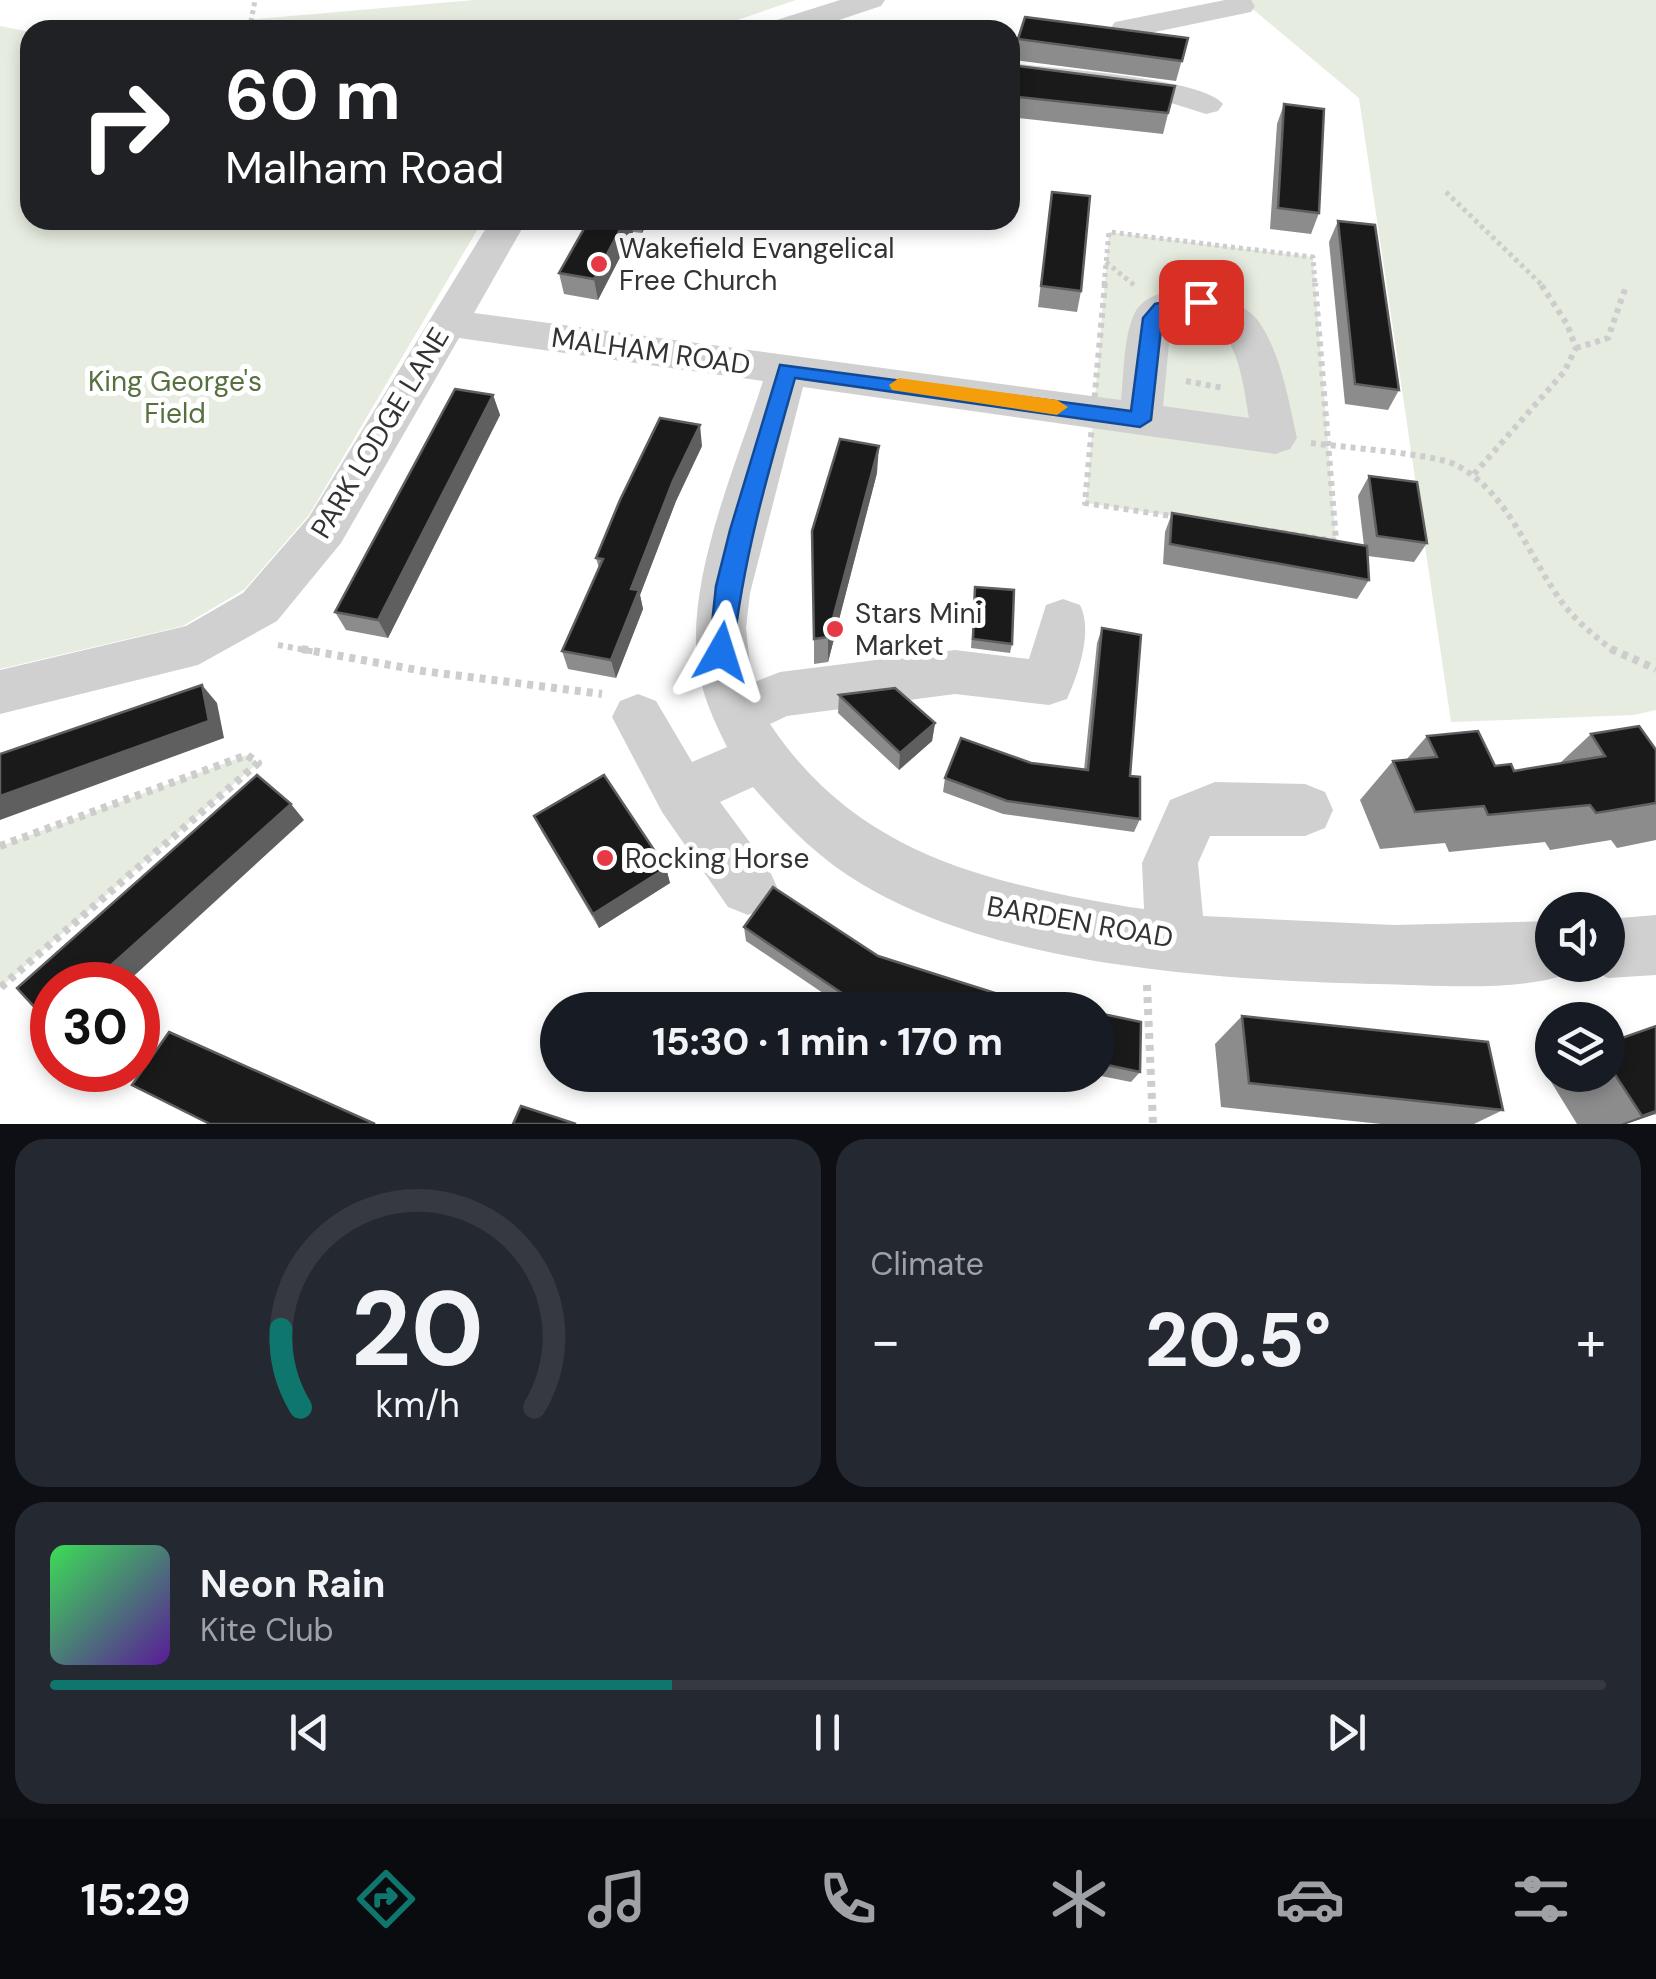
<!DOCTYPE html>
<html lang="en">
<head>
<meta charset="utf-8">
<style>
	body { margin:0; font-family:"DM Sans",sans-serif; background:#242831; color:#f1f3f6; height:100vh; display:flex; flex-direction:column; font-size:38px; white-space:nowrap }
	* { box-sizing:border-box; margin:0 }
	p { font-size:32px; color:#9ea1a6 }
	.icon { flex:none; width:55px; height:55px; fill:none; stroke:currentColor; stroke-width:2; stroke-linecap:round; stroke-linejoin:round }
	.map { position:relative; height:1124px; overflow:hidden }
	.details { display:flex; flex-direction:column; gap:15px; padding:15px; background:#0d0f14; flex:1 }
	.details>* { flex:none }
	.hud { position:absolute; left:20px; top:20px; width:1000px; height:210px; border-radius:30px; box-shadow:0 5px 15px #0003; background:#202124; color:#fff; overflow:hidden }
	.controls { position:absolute; left:1535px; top:892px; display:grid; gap:20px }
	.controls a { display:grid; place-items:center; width:90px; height:90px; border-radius:50%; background:#171b24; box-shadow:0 5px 15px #0003; font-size:50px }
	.speed { position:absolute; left:30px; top:962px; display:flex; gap:20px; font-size:50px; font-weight:700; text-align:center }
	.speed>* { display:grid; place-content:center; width:130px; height:130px; border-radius:50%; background:#171b24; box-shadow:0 5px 15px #0003; line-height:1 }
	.speed .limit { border:15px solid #d22; background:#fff; color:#111 }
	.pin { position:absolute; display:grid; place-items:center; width:85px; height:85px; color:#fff; margin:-42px; border-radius:20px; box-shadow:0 5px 15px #0006 }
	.me { position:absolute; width:110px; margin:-55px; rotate:6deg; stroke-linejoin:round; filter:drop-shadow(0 0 8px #0008) }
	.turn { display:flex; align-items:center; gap:35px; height:210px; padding:0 40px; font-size:45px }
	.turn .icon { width:130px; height:130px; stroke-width:2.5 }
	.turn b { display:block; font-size:70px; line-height:85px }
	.big { font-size:75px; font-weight:800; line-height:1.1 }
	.details .tile { flex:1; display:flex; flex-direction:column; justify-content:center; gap:15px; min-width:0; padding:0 35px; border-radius:30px; background:#242831 }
	.details .dial { align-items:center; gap:0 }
	.dial svg { height:260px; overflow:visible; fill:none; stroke:#363941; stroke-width:7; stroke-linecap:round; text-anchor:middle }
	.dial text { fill:#f1f3f6; stroke:none }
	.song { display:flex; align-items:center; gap:30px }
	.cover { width:120px; height:120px; border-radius:15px; background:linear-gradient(135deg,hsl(130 70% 55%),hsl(270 70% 35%)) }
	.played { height:10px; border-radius:5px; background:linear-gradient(90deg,#0f766e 40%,#363941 40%) }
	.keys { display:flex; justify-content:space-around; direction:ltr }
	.heat { display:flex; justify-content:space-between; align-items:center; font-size:55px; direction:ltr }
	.details .tiles { flex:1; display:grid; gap:15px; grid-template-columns:1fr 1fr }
	.tile:last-child { grid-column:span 2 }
	.trip { position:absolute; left:540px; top:992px; width:575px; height:100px; border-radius:50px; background:#171b24; box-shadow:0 5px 15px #0003; font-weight:800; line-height:100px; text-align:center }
	.tab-bar { display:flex; height:160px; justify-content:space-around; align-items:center; background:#090b0e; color:#9ea1a6 }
	.tab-bar .icon { width:70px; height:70px }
	.tab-bar .selected { color:#0f766e }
	.tab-bar b { font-size:45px; color:#f1f3f6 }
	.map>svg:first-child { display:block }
	.green { fill:#e6ecdf }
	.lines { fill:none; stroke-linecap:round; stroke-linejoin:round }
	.path-far2 { stroke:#cdcdcd; stroke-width:5; stroke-dasharray:4 4; stroke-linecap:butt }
	.path-far1 { stroke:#cdcdcd; stroke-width:6; stroke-dasharray:5 5; stroke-linecap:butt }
	.path { stroke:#cdcdcd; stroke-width:8; stroke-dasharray:6 6; stroke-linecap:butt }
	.minor { fill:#d0d0d0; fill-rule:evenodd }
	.wall { fill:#8c8c8c }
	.shaded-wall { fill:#5f5f5f }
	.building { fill:#1a1a1a; stroke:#5f5f5f; stroke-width:2.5 }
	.route { fill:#1a73e8; stroke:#114b97; stroke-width:2.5 }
	.slow { fill:#f59e0b }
	.poi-dot { fill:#e63946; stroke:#fff; stroke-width:4 }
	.labels { text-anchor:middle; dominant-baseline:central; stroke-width:10; stroke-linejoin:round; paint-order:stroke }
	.poi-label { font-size:28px; fill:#333; stroke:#fff; text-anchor:start }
	.street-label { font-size:28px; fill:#333; stroke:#fff }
	.park-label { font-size:28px; fill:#56703f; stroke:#fff }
</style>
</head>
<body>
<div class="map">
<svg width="1656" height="1124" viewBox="0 0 1656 1124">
	<rect width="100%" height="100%" fill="#fff"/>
	<g class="green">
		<polygon points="475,0 796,0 708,30 130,30"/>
		<polygon points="1242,0 1656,0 1656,710 1634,715 1451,722 1359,98"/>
		<polygon points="0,26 30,32 30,220 483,220 309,515 245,589 183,626 0,669"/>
		<polygon points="1109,232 1313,257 1336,541 1086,503"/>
		<polygon points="247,755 258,763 0,988 0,846"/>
	</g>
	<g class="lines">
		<g class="path-far2">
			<polyline points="251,22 255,0"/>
			<polyline points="1446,192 1542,285"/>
			<polyline points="1106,262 1134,285"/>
			<polyline points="1104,285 1109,232 1313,257 1315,285"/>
		</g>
		<g class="path-far1">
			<polyline points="1105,283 1085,503 1336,541 1315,283"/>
			<polyline points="1576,348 1608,338 1625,289"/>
			<polyline points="1186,381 1223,388"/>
			<path d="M1311,443C1340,447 1436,454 1456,465C1510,493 1529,559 1564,605C1579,624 1596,637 1615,652"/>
			<polyline points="1474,474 1564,372 1576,348 1567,324 1540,283"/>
			<polyline points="278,645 316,652"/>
		</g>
		<g class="path">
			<polyline points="302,649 423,671 602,694"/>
			<polyline points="1611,649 1656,669"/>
			<polyline points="0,846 247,755 258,763 0,988"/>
			<polyline points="1147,985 1153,1124"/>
		</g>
		<g class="minor">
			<polygon points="840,0 885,0 881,6 809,30 762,30 767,23"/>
			<polygon points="1225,0 1251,0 1255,6 1251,12 1126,38 1110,29 1115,22"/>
			<path d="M1010,63C1047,68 1205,78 1223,104L1218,111L1206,114L1168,102L1010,83Z"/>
			<path d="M491,220H527L474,313L1121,400C1124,375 1123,341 1133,317C1149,274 1236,289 1259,322C1282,356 1288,399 1297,438L1290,449L1275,454L803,387L750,593L746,628L752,683L780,672L955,650L1029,659L1046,605L1063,599L1080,605C1093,630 1079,673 1067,699L1049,705L955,694L787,716L770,724C857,854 985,882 1129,907L1144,909L1142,863L1170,800L1215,782L1305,784L1325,792L1333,810L1325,828L1305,836H1210L1198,863L1203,916L1394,925L1552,921V965H1576L1573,972C1522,993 1433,985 1377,984C1219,980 998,967 860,883C819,859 784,823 753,787L720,802L768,867L777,887L768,907L748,915L728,907L662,812L612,717L620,701L638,694L656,701L692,762L727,747C713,719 701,693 697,660C688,573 737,463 763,381L459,338L341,543L277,621L198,665L0,714V670L186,626L243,593L309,517ZM1204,317C1239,335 1243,384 1249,418L1163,406L1171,323Z"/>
			<polygon points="1656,915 1656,975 1608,978 1587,969 1585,965 1608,965 1608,919"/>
		</g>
	</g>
	<g class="wall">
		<polygon points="1188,38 1176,81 1015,60 1018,39"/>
		<polygon points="1010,65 1175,86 1163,134 1010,117"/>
		<polygon points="1284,104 1319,213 1311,234 1270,229 1277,124"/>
		<polygon points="1052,192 1081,291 1077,312 1038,307"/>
		<polygon points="589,220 649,220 642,233 633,232 598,300 564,294 559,273"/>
		<polygon points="881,220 925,220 922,226"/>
		<polygon points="1338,221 1399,390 1388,410 1345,404 1329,242"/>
		<polygon points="493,395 500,415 388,638 346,630 335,612"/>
		<polygon points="702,446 676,501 640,595 643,609 616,678 568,669 562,651 599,568 596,558"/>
		<polygon points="877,473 828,662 814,664 814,639"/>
		<polygon points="1369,476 1427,543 1414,562 1368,556 1369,580 1357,599 1163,564 1165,532 1172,513 1364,546 1358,496"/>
		<polygon points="975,587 1012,644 1010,653 971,648"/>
		<polygon points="1102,628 1130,776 1140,819 1134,832 1003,814 943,792 945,778 1031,763 1084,770 1097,643"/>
		<polygon points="839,695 935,723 932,741 899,770 838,713"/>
		<polygon points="1591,734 1656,750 1656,840 1617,848 1611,840 1550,850 1545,842 1449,852 1445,843 1380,849 1360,800 1393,761 1406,760 1427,736 1495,766 1514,771 1560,763"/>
		<polygon points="534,816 666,868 670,883 599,928 542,832"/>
		<polygon points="744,927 878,956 998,994 1080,1010 848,1010 746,941"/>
		<polygon points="1098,1013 1140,1072 1131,1082 1096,1075 1098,1075"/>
		<polygon points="1242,1016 1503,1110 1474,1124 1381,1124 1221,1107 1215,1044"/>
		<polygon points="1656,1026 1656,1115 1655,1114 1626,1124 1577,1124 1545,1072 1552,1068 1552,1075 1608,1075 1608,1043"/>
	</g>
	<g class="shaded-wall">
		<polygon points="625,220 631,220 633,232 598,300 594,279"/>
		<polygon points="640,220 649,220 642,233"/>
		<polygon points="493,395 500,415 388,638 378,620"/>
		<polygon points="700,425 702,446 676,501 640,595 643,609 616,678 611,660 631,589 673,481"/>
		<polygon points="879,446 877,473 828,662 828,637"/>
		<polygon points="202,685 217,703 224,738 0,820 0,796"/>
		<polygon points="935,723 932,741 899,770 900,753"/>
		<polygon points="291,804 304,820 124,985 89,985"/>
		<polygon points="666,868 670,883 599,928 593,914"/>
		<polygon points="1656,1111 1655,1114 1626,1124 1621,1124"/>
	</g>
	<g class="building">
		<polygon points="1025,17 1188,38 1182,61 1018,39"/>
		<polygon points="1010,65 1175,86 1168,113 1010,96"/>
		<polygon points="1284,104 1324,109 1319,213 1278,208"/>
		<polygon points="1052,192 1090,196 1081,291 1041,286"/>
		<polygon points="589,220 625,220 594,279 559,273"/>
		<polygon points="1338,221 1375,225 1399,390 1355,384"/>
		<polygon points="455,389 493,395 378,620 335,612"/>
		<polygon points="660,418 700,425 673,481 631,589 639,590 611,660 562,651 603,559 596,558 620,500"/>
		<polygon points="840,439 879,446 828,637 814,639 812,531"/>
		<polygon points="1369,476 1417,482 1427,543 1377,536"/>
		<polygon points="1172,513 1367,546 1369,580 1170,544"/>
		<polygon points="975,587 1014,590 1012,644 973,639"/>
		<polygon points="1102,628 1141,635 1130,776 1140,777 1140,819 1007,801 945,778 961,738 1031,763 1088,770"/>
		<polygon points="202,685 209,721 0,796 0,754"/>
		<polygon points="895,688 935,723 900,753 839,695"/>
		<polygon points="1639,726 1656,750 1656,803 1596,813 1590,805 1488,815 1484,806 1415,812 1393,761 1437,757 1427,736 1478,731 1495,766 1511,764 1514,771 1605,756 1591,734"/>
		<polygon points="257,775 291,804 89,985 52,985 52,1018 48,1022 17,988"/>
		<polygon points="604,775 666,868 593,914 534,816"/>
		<polygon points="773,887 878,956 998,994 1080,1010 875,1010 861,1006 744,927"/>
		<polygon points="1098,1013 1141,1022 1140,1072 1098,1063"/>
		<polygon points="1242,1016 1488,1042 1503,1110 1249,1083"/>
		<polygon points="1656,1026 1656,1111 1642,1116 1608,1064 1608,1043"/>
		<polygon points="169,1032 375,1124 210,1124 132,1085"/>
		<polygon points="521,1106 576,1124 513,1124"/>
	</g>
	<path class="route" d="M1201,295L1210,302L1207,306L1167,314L1162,320L1151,420L1140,427L795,378C769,469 743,557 733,652L721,662L712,659L709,652L716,586L730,530L780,365L1131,411L1143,318L1155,304Z"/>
	<polygon class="slow" points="899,378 1057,400 1068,407 1057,415 892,390 889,385"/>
	<g class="poi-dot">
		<circle cx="599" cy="264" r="10"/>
		<circle cx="835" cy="629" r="10"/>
		<circle cx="605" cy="858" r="10"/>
	</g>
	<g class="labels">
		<g class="poi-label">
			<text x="619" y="248">Wakefield Evangelical<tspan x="619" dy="32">Free Church</tspan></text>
			<text x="855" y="613">Stars Mini<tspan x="855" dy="32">Market</tspan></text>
			<text x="625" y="858">Rocking Horse</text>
		</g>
		<g class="street-label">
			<text transform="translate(651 351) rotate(8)">MALHAM ROAD</text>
			<text transform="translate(380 433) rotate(-59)">PARK LODGE LANE</text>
			<text transform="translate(1080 922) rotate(10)">BARDEN ROAD</text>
		</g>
		<g class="park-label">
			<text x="175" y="381">King George's<tspan x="175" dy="32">Field</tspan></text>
		</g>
	</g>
</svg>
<div class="controls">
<a><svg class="icon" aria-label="sound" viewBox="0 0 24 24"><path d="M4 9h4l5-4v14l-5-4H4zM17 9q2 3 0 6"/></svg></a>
<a><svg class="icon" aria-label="layers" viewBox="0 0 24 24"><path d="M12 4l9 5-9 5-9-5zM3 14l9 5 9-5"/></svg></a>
</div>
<div class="speed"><div class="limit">30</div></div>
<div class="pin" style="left:1201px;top:302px;background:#d93025"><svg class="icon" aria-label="arrive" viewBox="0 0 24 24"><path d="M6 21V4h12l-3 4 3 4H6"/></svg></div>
<svg class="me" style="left:721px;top:652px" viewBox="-20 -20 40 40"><path d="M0-17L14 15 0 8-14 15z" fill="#1a73e8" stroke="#fff" stroke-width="4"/></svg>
<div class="trip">15:30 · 1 min · 170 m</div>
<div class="hud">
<div class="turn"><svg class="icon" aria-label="right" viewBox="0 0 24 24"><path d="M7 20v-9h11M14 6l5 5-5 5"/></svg><div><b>60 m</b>Malham Road</div></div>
</div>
</div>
<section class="details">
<div class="tiles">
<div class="tile dial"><svg viewBox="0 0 100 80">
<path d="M14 69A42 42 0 1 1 86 69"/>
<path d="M14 69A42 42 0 0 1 8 45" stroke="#0f766e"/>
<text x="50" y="56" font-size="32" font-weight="700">20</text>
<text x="50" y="72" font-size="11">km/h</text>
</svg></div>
<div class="tile"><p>Climate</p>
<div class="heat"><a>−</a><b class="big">20.5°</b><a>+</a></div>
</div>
<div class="tile">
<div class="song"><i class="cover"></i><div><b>Neon Rain</b><p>Kite Club</p></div></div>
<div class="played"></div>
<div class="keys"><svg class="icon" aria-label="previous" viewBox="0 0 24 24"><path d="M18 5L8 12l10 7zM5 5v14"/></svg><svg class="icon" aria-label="pause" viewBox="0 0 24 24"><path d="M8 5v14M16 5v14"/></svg><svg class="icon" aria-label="next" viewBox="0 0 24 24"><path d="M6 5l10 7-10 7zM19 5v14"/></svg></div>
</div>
</div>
</section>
<nav class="tab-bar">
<b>15:29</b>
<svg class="icon selected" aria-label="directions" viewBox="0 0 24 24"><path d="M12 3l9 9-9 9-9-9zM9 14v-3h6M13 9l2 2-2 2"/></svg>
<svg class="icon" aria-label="music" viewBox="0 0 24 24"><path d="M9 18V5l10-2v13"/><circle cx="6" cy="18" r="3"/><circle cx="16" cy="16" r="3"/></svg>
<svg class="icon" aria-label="phone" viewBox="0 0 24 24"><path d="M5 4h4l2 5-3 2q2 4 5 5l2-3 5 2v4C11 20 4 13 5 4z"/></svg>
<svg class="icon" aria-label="climate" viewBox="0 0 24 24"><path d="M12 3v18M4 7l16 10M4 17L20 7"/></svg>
<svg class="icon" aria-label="car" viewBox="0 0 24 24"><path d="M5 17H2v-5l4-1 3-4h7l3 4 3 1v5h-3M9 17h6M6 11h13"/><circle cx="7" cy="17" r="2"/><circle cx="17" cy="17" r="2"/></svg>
<svg class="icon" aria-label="filters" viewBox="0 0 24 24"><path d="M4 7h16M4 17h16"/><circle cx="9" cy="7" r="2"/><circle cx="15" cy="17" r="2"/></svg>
</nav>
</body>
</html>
